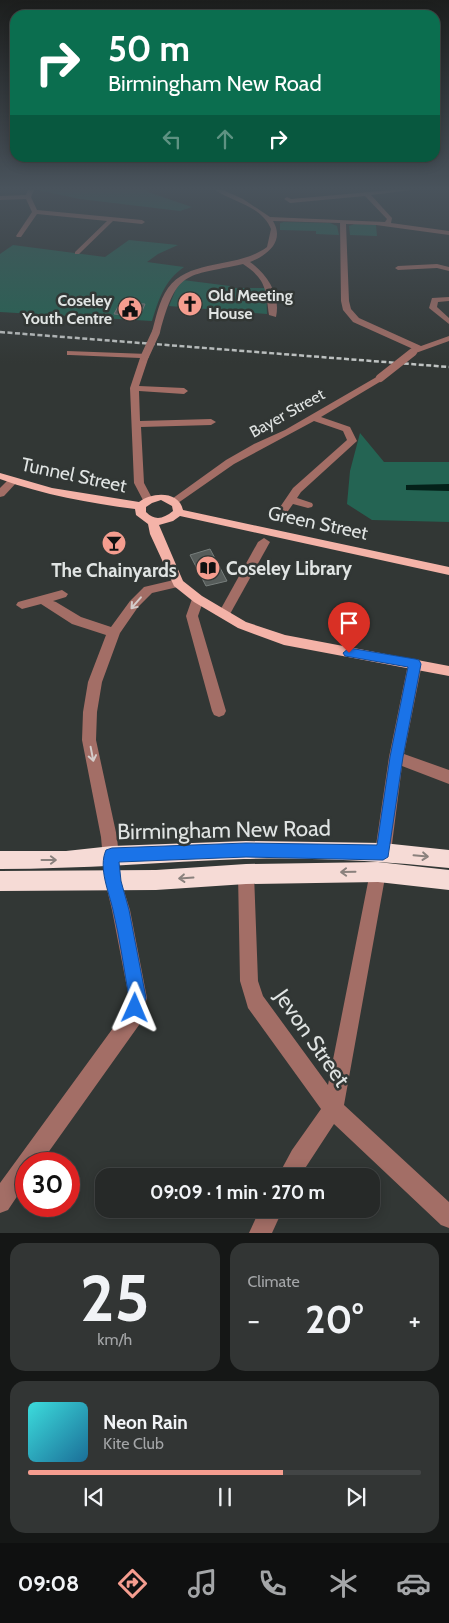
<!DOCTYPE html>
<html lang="en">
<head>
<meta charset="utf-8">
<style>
	body { margin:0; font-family:Cabin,sans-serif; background:#323534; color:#f1f3f6; height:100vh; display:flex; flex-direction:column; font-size:19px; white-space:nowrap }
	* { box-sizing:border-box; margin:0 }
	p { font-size:16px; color:#a4a6a8 }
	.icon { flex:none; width:28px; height:28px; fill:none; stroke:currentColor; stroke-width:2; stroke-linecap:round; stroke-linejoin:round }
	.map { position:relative; height:1233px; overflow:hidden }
	.panel { display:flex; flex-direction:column; gap:10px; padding:10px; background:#151716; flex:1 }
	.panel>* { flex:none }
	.banner { position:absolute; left:10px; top:10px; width:430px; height:152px; border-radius:15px; box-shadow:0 2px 12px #0003,0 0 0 1px #424545; background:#0b6e4f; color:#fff; overflow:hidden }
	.speed { position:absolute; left:15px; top:1152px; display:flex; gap:10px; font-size:25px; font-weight:700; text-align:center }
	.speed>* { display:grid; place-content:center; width:65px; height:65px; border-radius:50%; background:#262928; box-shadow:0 2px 12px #0003,0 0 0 1px #424545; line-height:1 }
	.speed .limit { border:8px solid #d22; background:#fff; color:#111 }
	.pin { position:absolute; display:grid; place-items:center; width:42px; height:42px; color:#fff; margin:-51px -21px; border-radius:50% 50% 50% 0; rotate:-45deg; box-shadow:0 0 5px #0007 }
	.pin .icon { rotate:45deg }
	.me { position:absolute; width:55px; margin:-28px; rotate:1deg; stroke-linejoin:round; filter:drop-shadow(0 0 4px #0008) }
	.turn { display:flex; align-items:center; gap:18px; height:105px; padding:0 15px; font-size:22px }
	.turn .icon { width:65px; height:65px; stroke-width:2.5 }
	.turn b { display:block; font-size:35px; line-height:42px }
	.lanes { display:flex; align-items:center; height:48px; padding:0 15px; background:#0003; justify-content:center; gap:25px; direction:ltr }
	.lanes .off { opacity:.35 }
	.big { font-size:38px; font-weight:700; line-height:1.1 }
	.panel .widget { flex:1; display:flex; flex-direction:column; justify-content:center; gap:8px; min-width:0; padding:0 18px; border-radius:15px; background:#323534 }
	.panel .dial { align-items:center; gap:0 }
	.dial b { font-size:65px; line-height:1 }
	.song { display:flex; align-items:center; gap:15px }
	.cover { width:60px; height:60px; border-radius:8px; background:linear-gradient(135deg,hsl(180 70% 55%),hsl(200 70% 35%)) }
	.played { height:5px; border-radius:2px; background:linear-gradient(90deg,#f59d8f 65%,#424545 65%) }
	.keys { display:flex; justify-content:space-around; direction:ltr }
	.heat { display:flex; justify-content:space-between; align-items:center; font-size:28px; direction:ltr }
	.panel .tiles { flex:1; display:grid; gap:10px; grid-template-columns:1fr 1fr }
	.widget:last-child { grid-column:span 2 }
	.trip { position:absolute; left:95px; top:1168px; width:285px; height:50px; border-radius:15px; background:#262928; box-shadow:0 2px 12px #0003,0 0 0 1px #424545; font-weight:700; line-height:50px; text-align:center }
	.tabs { display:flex; height:80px; justify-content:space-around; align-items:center; background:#0f1010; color:#a4a6a8 }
	.tabs .icon { width:35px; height:35px }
	.tabs .active { color:#f59d8f }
	.tabs b { font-size:22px; color:#f1f3f6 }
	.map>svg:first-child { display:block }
	.green { fill:#246453 }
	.water { fill:#042119 }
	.building { fill:#565c5a; stroke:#777e7c }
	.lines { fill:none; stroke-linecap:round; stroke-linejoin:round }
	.minor { fill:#a36e66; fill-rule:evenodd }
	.major { fill:#f4b3a8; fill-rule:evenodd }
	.highway { fill:#f6dbd6; fill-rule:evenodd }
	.rail { stroke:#c0c4c3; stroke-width:2.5; stroke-dasharray:5 2.5; stroke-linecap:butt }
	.minor-bridge { stroke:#a36e66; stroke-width:8 }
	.oneway { stroke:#d4ccca }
	.oneway2 { stroke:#8a817d }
	.route { fill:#1a73e8; stroke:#114b97 }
	.labels { text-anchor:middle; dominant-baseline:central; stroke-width:5; stroke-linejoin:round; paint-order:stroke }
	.far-poi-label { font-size:16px; font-weight:bold; fill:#e0e4e3; stroke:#323735; text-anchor:start }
	.far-street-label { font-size:16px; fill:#e0e4e3; stroke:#323735 }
	.street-label { font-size:19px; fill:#e0e4e3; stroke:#323735 }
	.poi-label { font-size:19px; font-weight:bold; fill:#e0e4e3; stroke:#323735; text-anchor:start }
	.near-street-label { font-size:22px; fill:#e0e4e3; stroke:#323735 }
</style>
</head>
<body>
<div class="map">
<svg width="449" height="1233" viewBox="0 0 449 1233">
	<rect width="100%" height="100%" fill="#323735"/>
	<g class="green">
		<polygon points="37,190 151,190 145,191 192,207 180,211 80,199"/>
		<polygon points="284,222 330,223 337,226 339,235 316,234 316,231 280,230 280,223"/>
		<polygon points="355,224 376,225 377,236 350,235 349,226"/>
		<path d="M129,240L178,245L158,254L147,262L184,267C164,281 159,299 152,321L0,312V254L13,245L105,257Z"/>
		<polygon points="183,280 230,286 231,288 266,288 267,314 169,306 176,289"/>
		<polygon points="360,433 384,462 449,462 449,522 372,520 347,504 350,471"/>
	</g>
	<polygon class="water" points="449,484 449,491 406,490 406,485"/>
	<g class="building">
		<polygon points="120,303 145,304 140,316 114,314"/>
		<polygon points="210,549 227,581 206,586 190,555"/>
	</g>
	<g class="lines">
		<g class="minor">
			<polygon points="28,190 34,190 31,197 37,210 142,220 145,222 142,224 113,221 79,254 75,254 75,252 107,221 37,214 21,237 17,237 16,236 32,212 26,199 0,200 0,196 26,195"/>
			<path d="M215,190H223L243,199L270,217L385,222L387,219L365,196L290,203L284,199L287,197L291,199L392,190H412L371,195L392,218L391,223L449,231V235L376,225L346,224L349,301L351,309L359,318L421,346L449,336V341L413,354L409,352L413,349L353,322L343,310L341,301L340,223L273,221C285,241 268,255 250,262C267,274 281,295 276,317L269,315C266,290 266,279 243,264C185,277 177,269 160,332L153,334L152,332C156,317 159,301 168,288C190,258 238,269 267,247L271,229C262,206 233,202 215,190Z"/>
			<polygon points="437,264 449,267 449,271 437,268 398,270 395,268 398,266"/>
			<polygon points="449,297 449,301 438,302 437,307 449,318 449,324 429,308 432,298"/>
			<polygon points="67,351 148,354 149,356 139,386 184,388 188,391 184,394 139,391 140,421 211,419 216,422 211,425 141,427 144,483 153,500 152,502 144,502 134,483 130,388 140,358 70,355 67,355"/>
			<polygon points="380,375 383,376 383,380 321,417 350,427 357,441 301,492 297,498 312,503 313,505 312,507 308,508 293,504 281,521 273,521 272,519 293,488 347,440 343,431 314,421 234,464 178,503 170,503 169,501 226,460 254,444 285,430"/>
			<polygon points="13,478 18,481 4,496 0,497 0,488 9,479"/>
			<polygon points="264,538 270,542 230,614 228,617 220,617 218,614 258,542"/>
			<polygon points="178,579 182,580 184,583 182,586 152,593 138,607 120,633 102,682 97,712 96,740 117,837 121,881 130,910 147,998 139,1025 40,1164 26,1164 26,1183 8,1210 0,1213 0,1183 124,1013 129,998 112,910 105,881 101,837 82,740 83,712 88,682 106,635 72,624 41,604 22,609 16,605 18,602 62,590 68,594 66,597 53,601 56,602 81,617 111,627 130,601 144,587"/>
			<polygon points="198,595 204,599 198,616 226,711 224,715 219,717 214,715 212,711 186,616 192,599"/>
			<polygon points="415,659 420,660 422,664 404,754 449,770 449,784 402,766 391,852 389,857 383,860 377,857 375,852 389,757 408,664 410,660"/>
			<polygon points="378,864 384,866 386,872 344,1105 449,1202 449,1228 441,1225 334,1124 300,1176 278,1176 292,1150 321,1109 248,1008 246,1001 240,981 238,874 240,868 246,866 252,868 254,874 258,981 263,996 328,1085 370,872 372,866"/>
			<polygon points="260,1209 283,1209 272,1233 249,1233"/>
		</g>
		<path class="major" d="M0,473L52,488L139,502C151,492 179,490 183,510L449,567V575L180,516L173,521L159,525L183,581L202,596L246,622L285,635L449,666V676L284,645L238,628L194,602L174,586L150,534L148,524L136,515L135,509C89,503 44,495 0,479ZM161,500L172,506L173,511C163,519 155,521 146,512V507L152,503Z"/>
		<g class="highway">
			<path d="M246,841L383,843L449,850V868C381,861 312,857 244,859C162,862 81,869 0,869V851H66L112,846Z"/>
			<polygon points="378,862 449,870 449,890 378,882 246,884 156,890 0,891 0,871 156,870 246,864"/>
		</g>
		<polyline class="rail" points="0,332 449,367"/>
		<g class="minor-bridge">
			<polyline points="145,356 156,332"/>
			<polyline points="380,378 413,352"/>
		</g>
	</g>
	<defs><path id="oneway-shaft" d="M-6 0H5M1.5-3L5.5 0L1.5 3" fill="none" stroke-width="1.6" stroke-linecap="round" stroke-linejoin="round" transform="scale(1.25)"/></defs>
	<g class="oneway">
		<use href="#oneway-shaft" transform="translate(136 603) rotate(131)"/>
		<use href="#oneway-shaft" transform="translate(92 754) rotate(79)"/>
	</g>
	<g class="oneway2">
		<use href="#oneway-shaft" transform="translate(421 856) rotate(5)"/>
		<use href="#oneway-shaft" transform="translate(49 860)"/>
		<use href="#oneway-shaft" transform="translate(348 872) rotate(179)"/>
		<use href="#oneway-shaft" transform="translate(186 878) rotate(176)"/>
	</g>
	<linearGradient id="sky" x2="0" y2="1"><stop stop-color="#1c1e1d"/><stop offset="0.52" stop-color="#49535c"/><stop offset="1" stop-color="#49535c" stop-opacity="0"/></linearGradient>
	<rect width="449" height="363" fill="url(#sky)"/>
	<path class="route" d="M349,648L415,659L419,660L421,664L403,757L388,857L383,860L246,857L119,862L121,881L129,910L146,998L141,1014L135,1017L129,1014L126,1008L129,998C124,969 120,939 113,910C109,892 98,868 106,850L112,848L246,843L377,845L390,757L408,667L345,656L343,653Z"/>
	<defs>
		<symbol id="church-disc" viewBox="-11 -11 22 22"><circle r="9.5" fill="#f59d8f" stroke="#323735"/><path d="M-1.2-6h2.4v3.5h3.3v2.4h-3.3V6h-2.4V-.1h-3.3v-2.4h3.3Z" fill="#111"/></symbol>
		<symbol id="civic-disc" viewBox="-11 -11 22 22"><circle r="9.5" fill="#f59d8f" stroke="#323735"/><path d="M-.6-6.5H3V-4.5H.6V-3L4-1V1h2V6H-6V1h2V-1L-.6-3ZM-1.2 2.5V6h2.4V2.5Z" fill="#111"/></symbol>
		<symbol id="bar-disc" viewBox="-11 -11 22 22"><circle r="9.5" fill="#f59d8f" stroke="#323735"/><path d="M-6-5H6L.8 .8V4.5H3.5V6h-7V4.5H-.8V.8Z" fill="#111"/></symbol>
		<symbol id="library-disc" viewBox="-11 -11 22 22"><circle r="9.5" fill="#f59d8f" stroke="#323735"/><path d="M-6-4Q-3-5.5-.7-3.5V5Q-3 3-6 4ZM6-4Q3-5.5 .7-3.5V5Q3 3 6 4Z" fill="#111"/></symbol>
	</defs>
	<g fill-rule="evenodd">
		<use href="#church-disc" x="176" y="290" width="28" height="28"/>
		<use href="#civic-disc" x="116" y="295" width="28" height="28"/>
		<use href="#bar-disc" x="100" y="529" width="28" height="28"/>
		<use href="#library-disc" x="194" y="554" width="28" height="28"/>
	</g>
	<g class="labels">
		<g class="far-poi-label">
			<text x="208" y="295">Old Meeting<tspan x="208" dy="18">House</tspan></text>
			<text x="112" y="300" text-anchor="end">Coseley<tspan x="112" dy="18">Youth Centre</tspan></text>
		</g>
		<g class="far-street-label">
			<text transform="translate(287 413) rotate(-29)">Bayer Street</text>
		</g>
		<g class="street-label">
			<text transform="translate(74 475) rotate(12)">Tunnel Street</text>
			<text transform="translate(318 523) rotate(12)">Green Street</text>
		</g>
		<g class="poi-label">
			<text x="226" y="568">Coseley Library</text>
			<text x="114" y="570" text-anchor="middle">The Chainyards</text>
		</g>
		<g class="near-street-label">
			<text transform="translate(224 830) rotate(-1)">Birmingham New Road</text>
			<text transform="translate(312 1038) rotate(55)">Jevon Street</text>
		</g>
	</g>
</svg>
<div class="speed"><div class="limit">30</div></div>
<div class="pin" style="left:349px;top:653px;background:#d93025"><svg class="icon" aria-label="arrive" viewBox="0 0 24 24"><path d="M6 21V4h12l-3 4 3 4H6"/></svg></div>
<svg class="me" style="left:135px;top:1008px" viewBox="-20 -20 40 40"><path d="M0-17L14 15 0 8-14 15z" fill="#1a73e8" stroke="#fff" stroke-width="4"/></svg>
<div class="trip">09:09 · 1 min · 270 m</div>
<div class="banner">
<div class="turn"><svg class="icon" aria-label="right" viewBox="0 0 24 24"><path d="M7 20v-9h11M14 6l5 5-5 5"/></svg><div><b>50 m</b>Birmingham New Road</div></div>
<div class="lanes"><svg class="icon off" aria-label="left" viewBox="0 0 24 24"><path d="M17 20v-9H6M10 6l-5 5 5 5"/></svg><svg class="icon off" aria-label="ahead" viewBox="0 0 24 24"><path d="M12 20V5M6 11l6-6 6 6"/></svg><svg class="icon" aria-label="right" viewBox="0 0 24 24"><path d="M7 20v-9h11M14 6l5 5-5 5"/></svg></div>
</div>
</div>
<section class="panel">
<div class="tiles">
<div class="widget dial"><b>25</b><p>km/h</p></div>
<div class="widget"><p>Climate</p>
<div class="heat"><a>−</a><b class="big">20°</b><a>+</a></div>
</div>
<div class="widget">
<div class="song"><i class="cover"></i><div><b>Neon Rain</b><p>Kite Club</p></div></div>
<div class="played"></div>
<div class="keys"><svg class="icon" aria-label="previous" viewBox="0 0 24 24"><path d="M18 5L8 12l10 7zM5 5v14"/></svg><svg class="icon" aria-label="pause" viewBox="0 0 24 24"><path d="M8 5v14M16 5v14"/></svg><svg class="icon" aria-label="next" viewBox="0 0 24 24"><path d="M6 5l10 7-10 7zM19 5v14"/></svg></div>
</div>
</div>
</section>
<nav class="tabs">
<b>09:08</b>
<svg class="icon active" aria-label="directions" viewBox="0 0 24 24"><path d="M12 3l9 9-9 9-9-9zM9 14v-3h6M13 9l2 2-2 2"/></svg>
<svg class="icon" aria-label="music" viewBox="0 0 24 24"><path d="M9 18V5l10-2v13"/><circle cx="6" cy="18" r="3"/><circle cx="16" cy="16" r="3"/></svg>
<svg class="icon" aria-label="phone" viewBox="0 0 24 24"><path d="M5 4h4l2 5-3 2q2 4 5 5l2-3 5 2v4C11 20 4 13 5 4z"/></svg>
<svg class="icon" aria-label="climate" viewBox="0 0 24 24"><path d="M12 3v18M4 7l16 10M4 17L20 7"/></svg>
<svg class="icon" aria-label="car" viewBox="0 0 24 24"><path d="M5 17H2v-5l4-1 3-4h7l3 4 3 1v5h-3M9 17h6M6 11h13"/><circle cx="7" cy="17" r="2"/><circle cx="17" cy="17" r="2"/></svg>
</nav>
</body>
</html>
